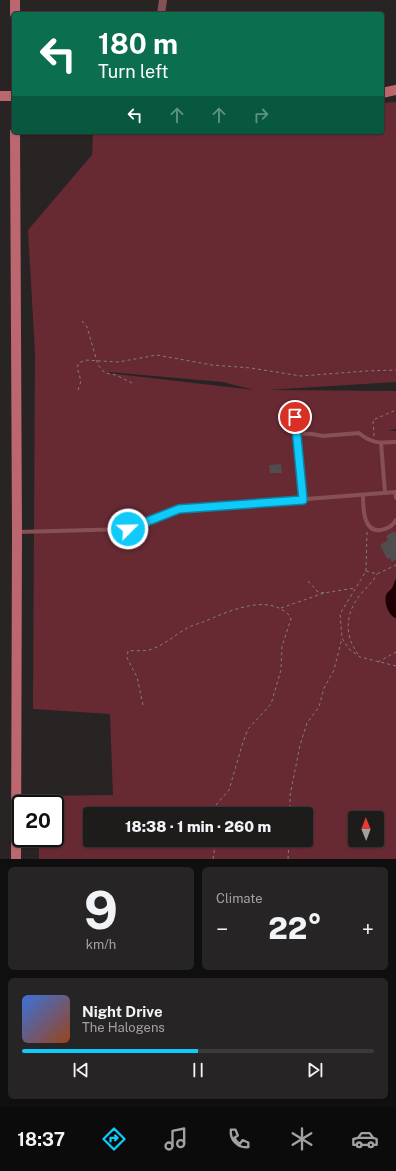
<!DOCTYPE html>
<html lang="en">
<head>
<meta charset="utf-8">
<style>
	body { margin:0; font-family:"Public Sans",sans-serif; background:#262424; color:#f1f3f6; height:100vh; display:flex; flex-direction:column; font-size:15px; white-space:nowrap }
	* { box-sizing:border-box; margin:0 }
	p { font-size:13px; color:#a1a1a3 }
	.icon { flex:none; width:22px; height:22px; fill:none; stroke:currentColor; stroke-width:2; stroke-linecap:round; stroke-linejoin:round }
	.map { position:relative; height:859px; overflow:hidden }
	.sheet { display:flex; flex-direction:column; gap:8px; padding:8px; background:#100f0f; flex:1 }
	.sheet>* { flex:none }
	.hud { position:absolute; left:12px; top:12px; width:372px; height:122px; border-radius:4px; box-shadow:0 1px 3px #0004,0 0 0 1px #3c393a; background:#0b6e4f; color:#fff; overflow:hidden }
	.needle { width:26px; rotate:359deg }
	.fabs { position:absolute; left:348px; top:811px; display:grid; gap:8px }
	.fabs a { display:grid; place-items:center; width:36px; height:36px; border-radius:4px; background:#1e1b1b; box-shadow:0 1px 3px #0004,0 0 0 1px #3c393a; font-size:20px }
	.speed { position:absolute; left:12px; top:795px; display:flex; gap:8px; font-size:20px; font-weight:700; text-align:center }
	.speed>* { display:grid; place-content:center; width:52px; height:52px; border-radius:50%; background:#1e1b1b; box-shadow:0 1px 3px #0004,0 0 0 1px #3c393a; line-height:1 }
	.speed .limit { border:2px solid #111; border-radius:6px; background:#fff; color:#111 }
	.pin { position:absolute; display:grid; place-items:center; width:34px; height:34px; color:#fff; margin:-17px; border:2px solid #fff; border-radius:50%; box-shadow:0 1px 4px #0007 }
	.me { position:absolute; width:44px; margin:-22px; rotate:67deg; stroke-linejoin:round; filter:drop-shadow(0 0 3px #0008) }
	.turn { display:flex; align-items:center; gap:14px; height:84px; padding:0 20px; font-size:18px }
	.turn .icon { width:52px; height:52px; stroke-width:2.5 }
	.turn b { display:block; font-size:28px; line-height:34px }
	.lanes { display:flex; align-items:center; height:38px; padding:0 20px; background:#0003; justify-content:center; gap:20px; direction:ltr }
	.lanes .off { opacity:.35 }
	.big { font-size:30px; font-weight:800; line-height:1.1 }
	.sheet .widget { flex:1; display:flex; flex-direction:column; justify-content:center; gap:6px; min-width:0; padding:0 14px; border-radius:6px; background:#262424 }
	.sheet .dial { align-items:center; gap:0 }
	.dial b { font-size:52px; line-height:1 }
	.song { display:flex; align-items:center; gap:12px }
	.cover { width:48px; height:48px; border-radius:6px; background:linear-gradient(135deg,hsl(220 70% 55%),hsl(20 70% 35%)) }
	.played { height:4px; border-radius:2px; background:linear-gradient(90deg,#10cafa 50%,#3c393a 50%) }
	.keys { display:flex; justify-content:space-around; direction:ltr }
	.heat { display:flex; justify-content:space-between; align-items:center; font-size:22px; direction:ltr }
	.sheet .tiles { flex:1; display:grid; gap:8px; grid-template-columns:1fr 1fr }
	.widget:last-child { grid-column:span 2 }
	.trip { position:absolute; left:83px; top:807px; width:230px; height:40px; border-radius:4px; background:#1e1b1b; box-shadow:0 1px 3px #0004,0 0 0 1px #3c393a; font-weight:800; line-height:40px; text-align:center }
	.dock { display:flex; height:64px; justify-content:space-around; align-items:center; background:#0c0b0b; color:#a1a1a3 }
	.dock .icon { width:28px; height:28px }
	.dock .active { color:#10cafa }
	.dock b { font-size:18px; color:#f1f3f6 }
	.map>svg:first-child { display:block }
	.green { fill:#672a33; fill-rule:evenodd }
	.water { fill:#1e0004 }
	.building { fill:#514c4d }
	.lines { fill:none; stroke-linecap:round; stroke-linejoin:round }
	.path { stroke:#817e7e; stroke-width:1; stroke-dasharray:3 3; stroke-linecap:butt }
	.service { stroke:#865055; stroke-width:4 }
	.minor { stroke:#865055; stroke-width:8 }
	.secondary { stroke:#bc6670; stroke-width:10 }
	.route-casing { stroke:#0a83a2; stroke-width:10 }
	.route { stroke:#10cafa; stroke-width:7 }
</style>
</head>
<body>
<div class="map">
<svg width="396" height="859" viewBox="0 0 396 859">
	<rect width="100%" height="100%" fill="#282424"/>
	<path class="green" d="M396,102V382L267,390L396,391V429L388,431H396V859H39V838H55V804H39V796L113,795L110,714L33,709L35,353L28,230L92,155L93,132H382V103ZM109,372L223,382L254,390L108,373ZM90,814H306V840H90ZM355,818H377V840H355Z"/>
	<path class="water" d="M396,579V618H395C388,614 384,603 386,595C387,592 390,591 392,588C394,585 394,582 396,579Z"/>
	<g class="building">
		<polygon points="281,464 282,473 270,473 269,465"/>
		<polygon points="394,531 396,534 396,559 392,562 390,558 387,559 380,545 388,540 386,536"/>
	</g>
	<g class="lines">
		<g class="path">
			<polyline points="82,321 87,327 98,365 105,373 116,375 134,384"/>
			<polyline points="78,390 81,381 77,367 79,363 85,360 118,362 157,355 212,365 251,368 301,376 366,371 396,370"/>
			<polyline points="374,436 373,420 396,410"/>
			<polyline points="367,532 366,571 340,614 342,638 349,649 360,657 396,666"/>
			<polyline points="366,571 377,574 396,565"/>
			<polyline points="308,581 318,592 324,593"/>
			<polyline points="281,608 324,593 355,588"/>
			<path d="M358,654C345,637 345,617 357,599C363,590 372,584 377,574"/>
			<polyline points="378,662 396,652"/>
			<path d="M143,705L137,677L127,658L128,651C136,650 145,652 152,649C166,644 176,634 189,627C193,625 198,624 203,622C225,613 262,595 284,611C287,613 290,615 291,619L282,646L281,670L271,704L248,729L243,742L229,790L216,805L213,811L214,814"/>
			<polyline points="290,814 290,796 300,745 307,723 319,707 324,688 334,670 342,638"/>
			<polyline points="213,859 216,840"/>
			<polyline points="288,859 289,840"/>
		</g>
		<g class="service">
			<polyline points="295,417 303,500"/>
			<path d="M296,433L312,434L323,436L359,433C372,444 380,443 396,442"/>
			<polyline points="381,443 385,493"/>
			<polyline points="395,492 396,498"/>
			<path d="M363,495C363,507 363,533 381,530C387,529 393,526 396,520"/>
			<polyline points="17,532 128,529 179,509 396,492"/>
		</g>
		<polyline class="minor" points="161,14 163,0"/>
		<g class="secondary">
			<polyline points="15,0 15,14"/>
			<polyline points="382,93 396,90"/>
			<polyline points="0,96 14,96"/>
			<polyline points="15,132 17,532 16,859"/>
		</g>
	</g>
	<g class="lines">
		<defs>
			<polyline id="route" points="128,529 179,509 303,500 295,417"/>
		</defs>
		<use href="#route" class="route-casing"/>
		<use href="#route" class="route"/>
	</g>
</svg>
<div class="fabs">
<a><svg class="needle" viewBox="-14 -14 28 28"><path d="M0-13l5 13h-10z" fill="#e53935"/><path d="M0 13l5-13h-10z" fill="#a1a1a3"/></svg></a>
</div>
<div class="speed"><div class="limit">20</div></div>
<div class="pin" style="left:295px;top:417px;background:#d93025"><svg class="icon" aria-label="arrive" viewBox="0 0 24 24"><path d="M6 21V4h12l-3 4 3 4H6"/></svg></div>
<svg class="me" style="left:128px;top:529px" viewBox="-20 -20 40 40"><circle r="17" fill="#10cafa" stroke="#fff" stroke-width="3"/><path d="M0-11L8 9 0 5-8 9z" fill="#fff"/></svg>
<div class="trip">18:38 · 1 min · 260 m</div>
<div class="hud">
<div class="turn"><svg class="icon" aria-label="left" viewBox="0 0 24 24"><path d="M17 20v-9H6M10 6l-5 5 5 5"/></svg><div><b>180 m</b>Turn left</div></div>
<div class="lanes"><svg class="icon" aria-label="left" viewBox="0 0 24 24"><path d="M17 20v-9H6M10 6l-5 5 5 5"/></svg><svg class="icon off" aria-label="ahead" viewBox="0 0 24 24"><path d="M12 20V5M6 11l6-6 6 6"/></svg><svg class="icon off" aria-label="ahead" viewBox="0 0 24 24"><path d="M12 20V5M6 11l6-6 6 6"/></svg><svg class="icon off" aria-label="right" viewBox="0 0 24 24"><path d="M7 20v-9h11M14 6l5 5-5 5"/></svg></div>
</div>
</div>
<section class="sheet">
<div class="tiles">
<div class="widget dial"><b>9</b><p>km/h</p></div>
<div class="widget"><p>Climate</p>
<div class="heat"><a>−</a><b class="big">22°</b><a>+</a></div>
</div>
<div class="widget">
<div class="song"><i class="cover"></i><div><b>Night Drive</b><p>The Halogens</p></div></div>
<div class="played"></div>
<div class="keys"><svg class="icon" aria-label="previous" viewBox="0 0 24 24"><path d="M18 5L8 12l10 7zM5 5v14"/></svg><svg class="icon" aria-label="pause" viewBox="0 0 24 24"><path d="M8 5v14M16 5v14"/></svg><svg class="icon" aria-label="next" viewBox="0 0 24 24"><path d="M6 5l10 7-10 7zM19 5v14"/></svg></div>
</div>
</div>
</section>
<nav class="dock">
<b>18:37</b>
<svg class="icon active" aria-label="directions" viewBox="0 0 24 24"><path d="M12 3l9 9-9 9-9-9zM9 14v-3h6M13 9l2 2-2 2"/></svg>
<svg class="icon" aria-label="music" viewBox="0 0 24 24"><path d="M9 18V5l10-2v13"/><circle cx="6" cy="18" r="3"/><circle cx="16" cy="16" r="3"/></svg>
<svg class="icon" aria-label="phone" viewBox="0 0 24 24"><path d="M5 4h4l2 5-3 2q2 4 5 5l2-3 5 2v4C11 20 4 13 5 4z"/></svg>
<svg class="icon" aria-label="climate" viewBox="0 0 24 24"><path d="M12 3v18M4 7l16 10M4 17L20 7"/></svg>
<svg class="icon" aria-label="car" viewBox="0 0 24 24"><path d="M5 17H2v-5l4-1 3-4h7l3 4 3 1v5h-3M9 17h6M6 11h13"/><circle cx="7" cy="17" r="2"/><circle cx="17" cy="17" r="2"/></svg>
</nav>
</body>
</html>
